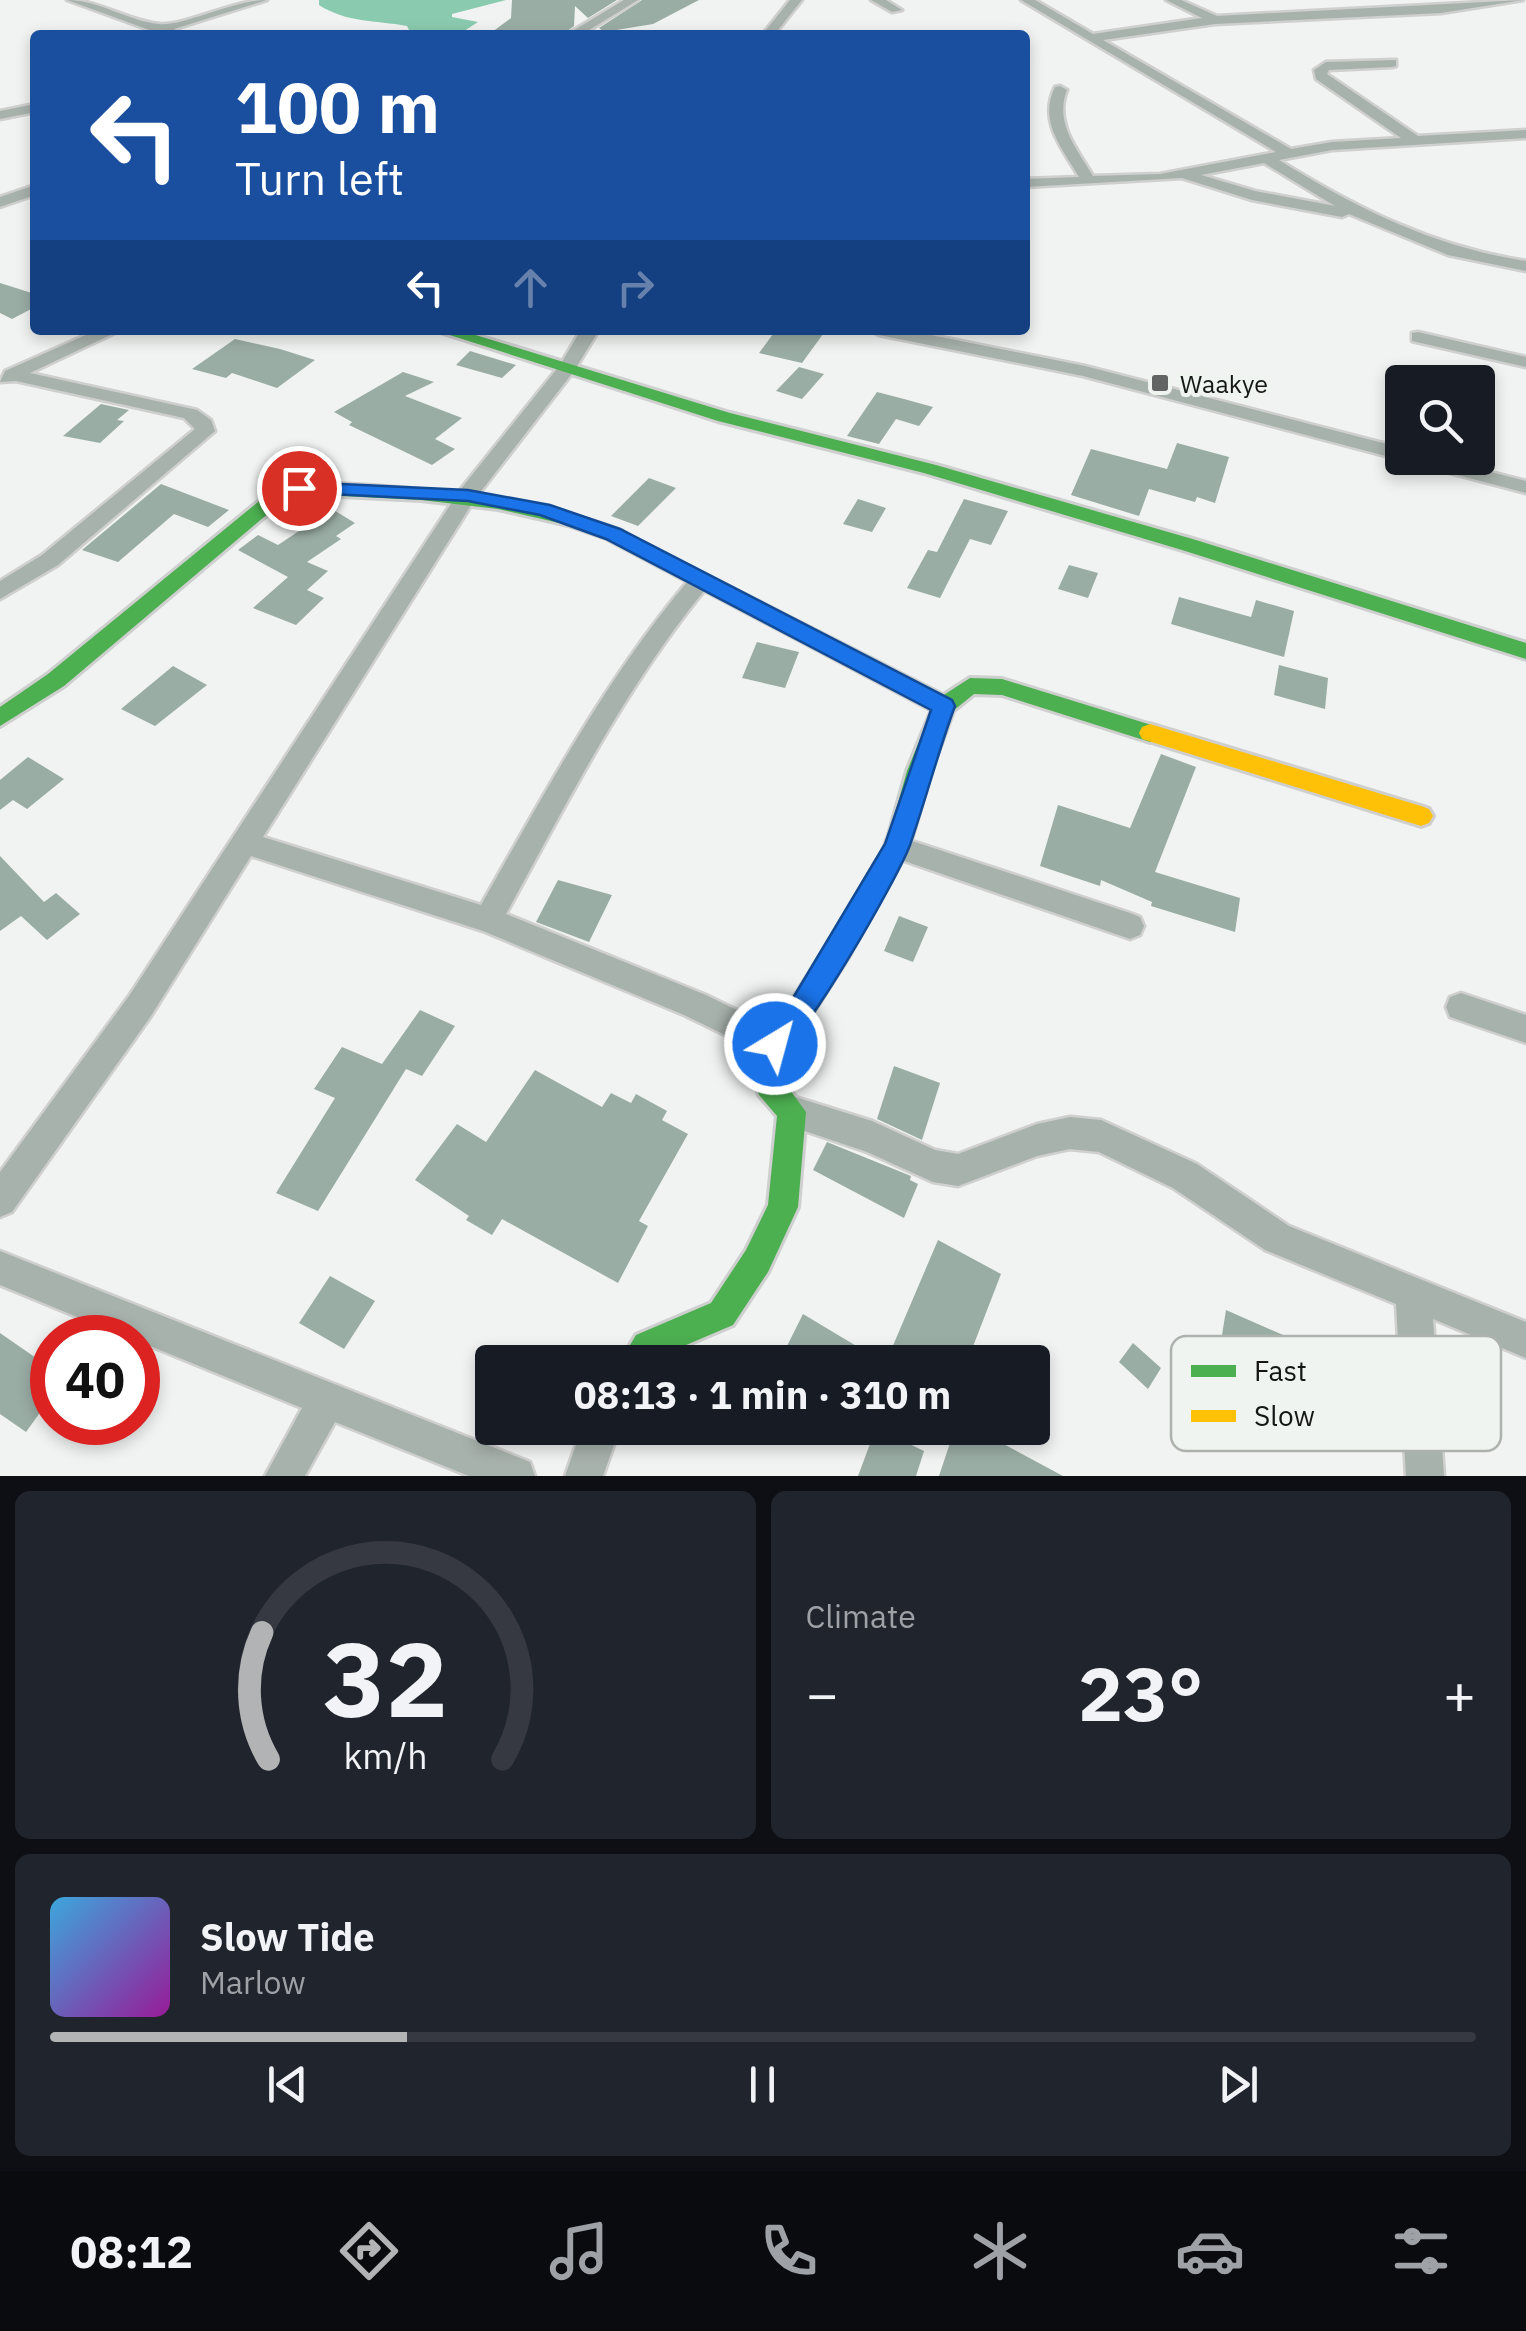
<!DOCTYPE html>
<html lang="en">
<head>
<meta charset="utf-8">
<style>
	body { margin:0; font-family:"IBM Plex Sans",sans-serif; background:#20242c; color:#f1f3f6; height:100vh; display:flex; flex-direction:column; font-size:38px; white-space:nowrap }
	* { box-sizing:border-box; margin:0 }
	p { font-size:32px; color:#9ea1a6 }
	.icon { flex:none; width:55px; height:55px; fill:none; stroke:currentColor; stroke-width:2; stroke-linecap:round; stroke-linejoin:round }
	.map { position:relative; height:1476px; overflow:hidden }
	.side { display:flex; flex-direction:column; gap:15px; padding:15px; background:#0d0f14; flex:1 }
	.side>* { flex:none }
	.top-card { position:absolute; left:30px; top:30px; width:1000px; height:305px; border-radius:10px; box-shadow:0 5px 15px #0003; background:#1a4fa0; color:#fff; overflow:hidden }
	.controls { position:absolute; left:1385px; top:365px; display:grid; gap:20px }
	.controls a { display:grid; place-items:center; width:110px; height:110px; border-radius:10px; background:#171b24; box-shadow:0 5px 15px #0003; font-size:50px }
	.speed { position:absolute; left:30px; top:1315px; display:flex; gap:20px; font-size:50px; font-weight:700; text-align:center }
	.speed>* { display:grid; place-content:center; width:130px; height:130px; border-radius:50%; background:#171b24; box-shadow:0 5px 15px #0003; line-height:1 }
	.speed .limit { border:15px solid #d22; background:#fff; color:#111 }
	.pin { position:absolute; display:grid; place-items:center; width:85px; height:85px; color:#fff; margin:-42px; border:5px solid #fff; border-radius:50%; box-shadow:0 2px 10px #0007 }
	.me { position:absolute; width:110px; margin:-55px; rotate:37deg; stroke-linejoin:round; filter:drop-shadow(0 0 8px #0008) }
	.turn { display:flex; align-items:center; gap:35px; height:210px; padding:0 40px; font-size:45px }
	.turn .icon { width:130px; height:130px; stroke-width:2.5 }
	.turn b { display:block; font-size:70px; line-height:85px }
	.lanes { display:flex; align-items:center; height:95px; padding:0 40px; background:#0003; justify-content:center; gap:50px; direction:ltr }
	.lanes .off { opacity:.35 }
	.big { font-size:75px; font-weight:700; line-height:1.1 }
	.side .widget { flex:1; display:flex; flex-direction:column; justify-content:center; gap:15px; min-width:0; padding:0 35px; border-radius:15px; background:#20242c }
	.side .dial { align-items:center; gap:0 }
	.dial svg { height:260px; overflow:visible; fill:none; stroke:#363941; stroke-width:7; stroke-linecap:round; text-anchor:middle }
	.dial text { fill:#f1f3f6; stroke:none }
	.song { display:flex; align-items:center; gap:30px }
	.cover { width:120px; height:120px; border-radius:15px; background:linear-gradient(135deg,hsl(200 70% 55%),hsl(300 70% 35%)) }
	.played { height:10px; border-radius:5px; background:linear-gradient(90deg,#b1b3b4 25%,#363941 25%) }
	.keys { display:flex; justify-content:space-around; direction:ltr }
	.heat { display:flex; justify-content:space-between; align-items:center; font-size:55px; direction:ltr }
	.side .tiles { flex:1; display:grid; gap:15px; grid-template-columns:1fr 1fr }
	.widget:last-child { grid-column:span 2 }
	.trip { position:absolute; left:475px; top:1345px; width:575px; height:100px; border-radius:10px; background:#171b24; box-shadow:0 5px 15px #0003; font-weight:700; line-height:100px; text-align:center }
	.dock { display:flex; height:160px; justify-content:space-around; align-items:center; background:#090b0e; color:#9ea1a6 }
	.dock .icon { width:70px; height:70px }
	.dock .selected { color:#b1b3b4 }
	.dock b { font-size:45px; color:#f1f3f6 }
	.map>svg:first-child { display:block }
	.water { fill:#8acaae }
	.building { fill:#9aada5 }
	.lines { fill:none; stroke-linecap:round; stroke-linejoin:round }
	.street-casing { stroke:#cecfce; stroke-width:5 }
	.fast-casing { stroke:#cecfce; stroke-width:6 }
	.slow-casing { stroke:#cecfce; stroke-width:6 }
	.street { fill:#a8b2ac; fill-rule:evenodd }
	.fast { fill:#4caf50; fill-rule:evenodd }
	.slow { fill:#ffc107; fill-rule:evenodd }
	.route { fill:#1a73e8; stroke:#114b97; stroke-width:2.5 }
	.poi-dot { fill:#626463; stroke:#eff4f1; stroke-width:4 }
	.labels { text-anchor:middle; dominant-baseline:central; stroke-width:8; stroke-linejoin:round; paint-order:stroke }
	.far-poi-label { font-size:25px; fill:#151716; stroke:#eff4f1; text-anchor:start }
	.key { fill:#eff4f1; stroke:#aeb2af; stroke-width:2.5 }
	.key-label { font-size:28px; fill:#151716 }
</style>
</head>
<body>
<div class="map">
<svg width="1526" height="1476" viewBox="0 0 1526 1476">
	<rect width="100%" height="100%" fill="#f0f3f1"/>
	<path class="water" d="M319,0H506L452,14V17L478,22L458,35H405L409,30L407,26C375,20 347,23 319,5Z"/>
	<g class="building">
		<polygon points="512,0 617,0 588,18 575,6 574,26 562,35 488,35 511,18"/>
		<polygon points="642,0 699,0 653,24 604,32 599,28"/>
		<polygon points="0,283 35,294 35,307 12,319 0,313"/>
		<polygon points="776,330 826,330 802,363 759,353"/>
		<polygon points="235,339 280,349 315,360 277,388 232,373 226,378 192,369"/>
		<polygon points="470,351 516,365 502,378 456,365"/>
		<polygon points="799,367 824,374 802,399 776,391"/>
		<polygon points="403,372 434,382 405,396 462,418 435,439 455,449 432,465 349,425 352,422 334,412"/>
		<polygon points="877,392 904,399 933,407 919,426 896,419 879,444 847,436"/>
		<polygon points="101,404 129,410 117,420 124,421 100,443 63,436"/>
		<polygon points="1177,443 1229,457 1215,503 1197,497 1195,502 1149,489 1139,516 1071,495 1091,449 1167,469"/>
		<polygon points="649,478 676,488 638,526 611,516"/>
		<polygon points="161,484 229,510 208,527 174,514 118,562 82,550"/>
		<polygon points="858,499 886,508 872,532 843,524"/>
		<polygon points="964,499 1008,511 991,545 970,539 940,598 907,588 928,550 937,552"/>
		<polygon points="332,509 355,523 336,536 341,539 307,562 328,571 307,590 324,598 296,625 253,608 288,577 238,550 258,535 278,545"/>
		<polygon points="1069,565 1098,573 1088,598 1058,589"/>
		<polygon points="1179,597 1251,617 1256,600 1294,611 1284,657 1171,624"/>
		<polygon points="757,642 799,652 785,688 742,678"/>
		<polygon points="1279,665 1328,678 1325,709 1274,695"/>
		<polygon points="173,666 207,685 155,726 121,709"/>
		<polygon points="1161,754 1196,767 1155,872 1240,898 1235,932 1151,906 1152,902 1101,880 1100,886 1040,866 1058,805 1130,828"/>
		<polygon points="28,757 64,779 27,809 13,800 0,810 0,780"/>
		<polygon points="0,856 44,902 56,893 80,914 47,940 21,916 0,931"/>
		<polygon points="558,880 612,895 589,942 536,922"/>
		<polygon points="899,916 928,927 913,962 884,951"/>
		<polygon points="420,1010 455,1026 422,1076 406,1069 318,1211 276,1193 335,1098 314,1089 342,1047 382,1064"/>
		<polygon points="894,1066 940,1083 922,1140 877,1119"/>
		<polygon points="535,1070 602,1107 611,1093 631,1103 636,1094 667,1111 662,1120 688,1134 639,1221 648,1226 618,1283 502,1219 492,1235 466,1220 469,1216 415,1180 457,1124 486,1142"/>
		<polygon points="827,1142 911,1176 910,1180 918,1184 904,1218 813,1170"/>
		<polygon points="938,1240 1001,1274 967,1362 886,1362"/>
		<polygon points="330,1276 375,1301 344,1349 299,1323"/>
		<polygon points="1226,1310 1322,1352 1314,1424 1215,1379"/>
		<polygon points="803,1314 883,1362 779,1362"/>
		<polygon points="0,1333 52,1369 52,1396 26,1432 0,1414"/>
		<polygon points="1133,1343 1161,1368 1148,1389 1119,1362"/>
		<polygon points="876,1428 924,1451 916,1476 858,1476"/>
		<polygon points="955,1428 974,1428 1063,1476 939,1476"/>
	</g>
	<g class="lines">
		<defs>
			<g id="street">
				<path d="M67,0C100,0 127,21 159,24C183,27 233,0 267,0L174,29L187,35L155,32Z"/>
				<polygon points="624,0 638,0 581,35 566,35"/>
				<polygon points="790,0 802,0 774,35 762,35"/>
				<polygon points="871,0 886,0 902,10 892,12"/>
				<path d="M1021,0H1035L1093,34L1202,18L1166,0H1181L1217,16L1523,0L1441,13L1215,24L1103,40L1291,149L1332,142L1401,138L1316,79L1314,70L1326,62L1396,60V66L1392,67L1329,70L1327,74L1418,136L1526,130V138L1332,150L1279,160C1358,209 1434,247 1526,261V271L1448,255L1349,214L1342,217L1252,200L1182,178L1025,187V179L1079,177C1062,148 1038,121 1055,87L1060,86L1067,90C1054,123 1077,149 1093,176L1160,174L1276,152ZM1264,163L1335,206L1255,191L1201,175Z"/>
				<polygon points="35,104 35,112 0,119 0,111"/>
				<polygon points="35,185 35,195 0,207 0,197"/>
				<polygon points="97,330 121,330 30,373 197,410 211,420 215,431 58,565 0,599 0,581 42,555 195,429 184,418 16,381 0,382 5,371"/>
				<path d="M581,330H599L574,371L475,499L263,837L481,905C546,791 607,676 692,576H708L711,581L708,586C625,687 568,801 506,914L706,995L786,1034L790,1044L786,1054L775,1059L764,1054L684,1015L483,931L251,856L151,1016L12,1212L0,1217V1172L129,996L460,490L560,365Z"/>
				<polygon points="870,330 906,330 1085,366 1402,448 1402,458 1436,458 1526,481 1526,493 1083,376 879,335"/>
				<polygon points="1418,332 1526,357 1526,367 1412,341 1412,333"/>
				<polygon points="897,836 1130,913 1140,917 1144,926 1140,935 1130,939 887,855 884,847 887,839"/>
				<polygon points="1461,993 1526,1015 1526,1043 1450,1017 1446,1007 1450,997"/>
				<polygon points="792,1096 872,1121 935,1150 958,1154 1037,1124 1070,1117 1101,1120 1197,1164 1289,1226 1526,1322 1526,1358 1433,1319 1444,1476 1406,1476 1396,1304 1265,1250 1173,1188 1099,1152 1070,1149 1037,1156 958,1186 933,1182 867,1152 781,1123 776,1112 781,1101"/>
				<polygon points="0,1251 530,1462 535,1476 469,1476 335,1422 305,1476 265,1476 302,1408 138,1341 138,1338 128,1338 0,1285"/>
				<polygon points="582,1428 620,1428 603,1476 565,1476"/>
			</g>
			<g id="fast">
				<polygon points="434,330 459,330 730,413 936,465 1196,540 1526,643 1526,659 1182,550 924,473 718,421"/>
				<path d="M299,482C410,487 516,493 622,531L625,535L615,541L568,525L498,509L421,500L301,494L283,501L64,686L0,726V707L48,674L269,493Z"/>
				<polygon points="970,678 1002,679 1158,727 1161,733 1158,739 1150,742 1002,695 974,694 953,711 931,771 909,847 847,959 779,1066 782,1079 806,1112 798,1207 768,1272 733,1325 658,1357 655,1362 620,1362 636,1335 711,1303 746,1250 768,1205 777,1116 759,1095 751,1064 829,943 886,845 907,771 936,700"/>
			</g>
			<g id="slow">
				<polygon points="615,529 952,700 955,706 952,712 936,712 608,539 608,531"/>
				<polygon points="1150,724 1421,806 1429,809 1433,816 1429,823 1421,826 1142,739 1139,733 1142,727"/>
			</g>
		</defs>
		<use href="#street" class="street-casing"/>
		<use href="#fast" class="fast-casing"/>
		<use href="#slow" class="slow-casing"/>
		<use href="#street" class="street"/>
		<use href="#fast" class="fast"/>
		<use href="#slow" class="slow"/>
	</g>
	<path class="route" d="M299,482L468,490L550,505L620,529L952,700L955,706C938,752 926,799 910,845C898,878 801,1047 775,1057L765,1053L761,1044L790,1003L885,844L931,710L606,539L540,515L468,501L292,492L289,488Z"/>
	<rect class="poi-dot" x="1150" y="373" width="20" height="20" rx="5"/>
	<g class="labels">
		<g class="far-poi-label">
			<text x="1180" y="383">Waakye</text>
		</g>
	</g>
	<rect x="1171" y="1336" width="330" height="115" rx="15" class="key"/>
	<rect x="1191" y="1365" width="45" height="12" fill="#4caf50"/>
	<rect x="1191" y="1410" width="45" height="12" fill="#ffc107"/>
	<g class="key-label">
		<text x="1254" y="1381">Fast</text>
		<text x="1254" y="1426">Slow</text>
	</g>
</svg>
<div class="controls">
<a><svg class="icon" aria-label="search" viewBox="0 0 24 24"><circle cx="10" cy="10" r="6"/><path d="M15 15l6 6"/></svg></a>
</div>
<div class="speed"><div class="limit">40</div></div>
<div class="pin" style="left:299px;top:488px;background:#d93025"><svg class="icon" aria-label="arrive" viewBox="0 0 24 24"><path d="M6 21V4h12l-3 4 3 4H6"/></svg></div>
<svg class="me" style="left:775px;top:1044px" viewBox="-20 -20 40 40"><circle r="17" fill="#1a73e8" stroke="#fff" stroke-width="3"/><path d="M0-11L8 9 0 5-8 9z" fill="#fff"/></svg>
<div class="trip">08:13 · 1 min · 310 m</div>
<div class="top-card">
<div class="turn"><svg class="icon" aria-label="left" viewBox="0 0 24 24"><path d="M17 20v-9H6M10 6l-5 5 5 5"/></svg><div><b>100 m</b>Turn left</div></div>
<div class="lanes"><svg class="icon" aria-label="left" viewBox="0 0 24 24"><path d="M17 20v-9H6M10 6l-5 5 5 5"/></svg><svg class="icon off" aria-label="ahead" viewBox="0 0 24 24"><path d="M12 20V5M6 11l6-6 6 6"/></svg><svg class="icon off" aria-label="right" viewBox="0 0 24 24"><path d="M7 20v-9h11M14 6l5 5-5 5"/></svg></div>
</div>
</div>
<section class="side">
<div class="tiles">
<div class="widget dial"><svg viewBox="0 0 100 80">
<path d="M14 69A42 42 0 1 1 86 69"/>
<path d="M14 69A42 42 0 0 1 12 30" stroke="#b1b3b4"/>
<text x="50" y="56" font-size="32" font-weight="700">32</text>
<text x="50" y="72" font-size="11">km/h</text>
</svg></div>
<div class="widget"><p>Climate</p>
<div class="heat"><a>−</a><b class="big">23°</b><a>+</a></div>
</div>
<div class="widget">
<div class="song"><i class="cover"></i><div><b>Slow Tide</b><p>Marlow</p></div></div>
<div class="played"></div>
<div class="keys"><svg class="icon" aria-label="previous" viewBox="0 0 24 24"><path d="M18 5L8 12l10 7zM5 5v14"/></svg><svg class="icon" aria-label="pause" viewBox="0 0 24 24"><path d="M8 5v14M16 5v14"/></svg><svg class="icon" aria-label="next" viewBox="0 0 24 24"><path d="M6 5l10 7-10 7zM19 5v14"/></svg></div>
</div>
</div>
</section>
<nav class="dock">
<b>08:12</b>
<svg class="icon selected" aria-label="directions" viewBox="0 0 24 24"><path d="M12 3l9 9-9 9-9-9zM9 14v-3h6M13 9l2 2-2 2"/></svg>
<svg class="icon" aria-label="music" viewBox="0 0 24 24"><path d="M9 18V5l10-2v13"/><circle cx="6" cy="18" r="3"/><circle cx="16" cy="16" r="3"/></svg>
<svg class="icon" aria-label="phone" viewBox="0 0 24 24"><path d="M5 4h4l2 5-3 2q2 4 5 5l2-3 5 2v4C11 20 4 13 5 4z"/></svg>
<svg class="icon" aria-label="climate" viewBox="0 0 24 24"><path d="M12 3v18M4 7l16 10M4 17L20 7"/></svg>
<svg class="icon" aria-label="car" viewBox="0 0 24 24"><path d="M5 17H2v-5l4-1 3-4h7l3 4 3 1v5h-3M9 17h6M6 11h13"/><circle cx="7" cy="17" r="2"/><circle cx="17" cy="17" r="2"/></svg>
<svg class="icon" aria-label="filters" viewBox="0 0 24 24"><path d="M4 7h16M4 17h16"/><circle cx="9" cy="7" r="2"/><circle cx="15" cy="17" r="2"/></svg>
</nav>
</body>
</html>
